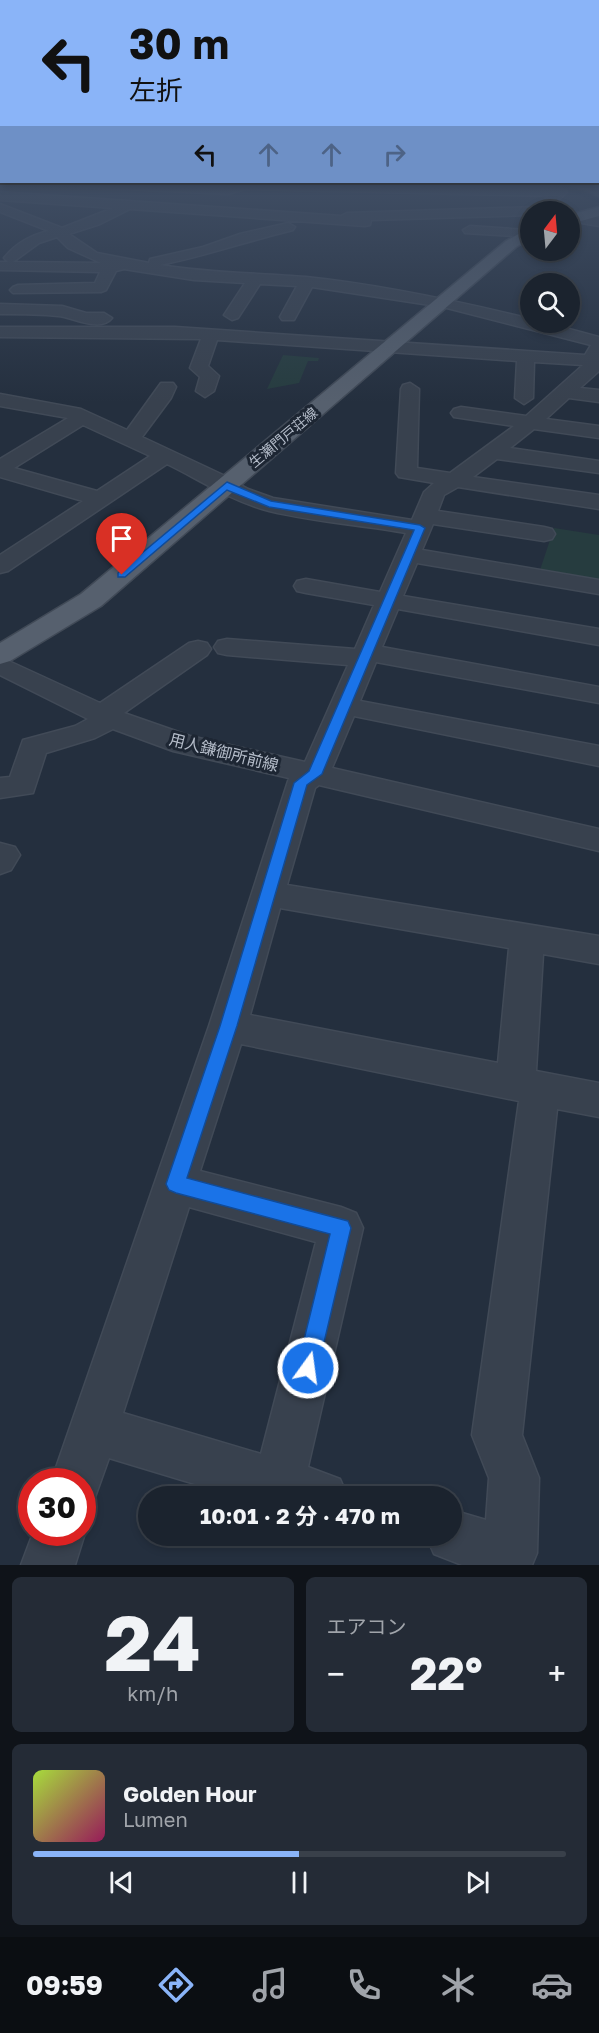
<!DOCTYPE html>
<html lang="ja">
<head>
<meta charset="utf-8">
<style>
	body { margin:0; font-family:"Golos Text","Noto Sans JP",sans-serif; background:#242b36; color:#f1f3f6; height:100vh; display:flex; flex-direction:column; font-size:22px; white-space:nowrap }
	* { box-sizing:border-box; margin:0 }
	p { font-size:20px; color:#a0a4aa }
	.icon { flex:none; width:33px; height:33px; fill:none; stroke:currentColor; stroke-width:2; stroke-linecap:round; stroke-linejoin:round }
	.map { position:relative; height:1565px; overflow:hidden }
	.panel { display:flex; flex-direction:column; gap:12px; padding:12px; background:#0f1319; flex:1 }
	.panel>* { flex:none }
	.top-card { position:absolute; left:0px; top:0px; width:600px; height:183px; box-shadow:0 3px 9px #0003,0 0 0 2px #39404a; background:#8ab4f8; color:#111; overflow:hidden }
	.needle { width:39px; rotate:16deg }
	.buttons { position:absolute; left:520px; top:201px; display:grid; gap:12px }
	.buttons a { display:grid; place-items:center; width:60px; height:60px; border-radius:50%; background:#1b232e; box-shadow:0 3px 9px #0003,0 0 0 2px #39404a; font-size:30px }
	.speed { position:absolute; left:18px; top:1468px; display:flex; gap:12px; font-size:30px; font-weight:700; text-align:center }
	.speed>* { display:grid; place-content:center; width:78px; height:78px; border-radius:50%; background:#1b232e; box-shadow:0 3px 9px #0003,0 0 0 2px #39404a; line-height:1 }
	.speed .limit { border:9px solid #d22; background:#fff; color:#111 }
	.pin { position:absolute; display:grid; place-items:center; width:51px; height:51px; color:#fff; margin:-62px -26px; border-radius:50% 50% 50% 0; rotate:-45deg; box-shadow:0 0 6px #0007 }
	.pin .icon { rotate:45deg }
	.me { position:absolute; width:66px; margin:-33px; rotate:14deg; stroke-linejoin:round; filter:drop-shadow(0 0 4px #0008) }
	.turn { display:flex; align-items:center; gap:21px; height:126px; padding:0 30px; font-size:27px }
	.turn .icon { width:78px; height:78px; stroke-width:2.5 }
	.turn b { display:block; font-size:42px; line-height:51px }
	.lanes { display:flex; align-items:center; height:57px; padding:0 30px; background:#0003; justify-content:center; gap:30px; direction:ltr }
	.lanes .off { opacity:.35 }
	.big { font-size:45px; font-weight:700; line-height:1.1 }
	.panel .widget { flex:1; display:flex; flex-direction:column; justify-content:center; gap:9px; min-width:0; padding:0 21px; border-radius:9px; background:#242b36 }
	.panel .dial { align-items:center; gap:0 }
	.dial b { font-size:78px; line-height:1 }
	.song { display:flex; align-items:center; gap:18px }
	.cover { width:72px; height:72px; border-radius:9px; background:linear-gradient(135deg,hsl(80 70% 55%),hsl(330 70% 35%)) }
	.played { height:6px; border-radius:3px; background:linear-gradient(90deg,#8ab4f8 50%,#39404a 50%) }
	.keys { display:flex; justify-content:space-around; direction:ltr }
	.heat { display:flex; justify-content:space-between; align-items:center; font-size:33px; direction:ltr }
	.panel .tiles { flex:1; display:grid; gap:12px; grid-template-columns:1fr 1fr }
	.widget:last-child { grid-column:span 2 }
	.trip { position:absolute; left:138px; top:1486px; width:324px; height:60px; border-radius:30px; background:#1b232e; box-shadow:0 3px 9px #0003,0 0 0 2px #39404a; font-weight:700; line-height:60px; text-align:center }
	.menu { display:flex; height:96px; justify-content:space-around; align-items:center; background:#0b0e12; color:#a0a4aa }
	.menu .icon { width:42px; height:42px }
	.menu .selected { color:#8ab4f8 }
	.menu b { font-size:27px; color:#f1f3f6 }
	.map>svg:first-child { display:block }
	.green { fill:#263c3f }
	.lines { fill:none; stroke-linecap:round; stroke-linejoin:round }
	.stream { stroke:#17263c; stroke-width:4 }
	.minor-casing { stroke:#414a57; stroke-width:3 }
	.major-casing { stroke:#414a57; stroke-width:3 }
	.minor { fill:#38414e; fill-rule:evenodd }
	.major { fill:#56606e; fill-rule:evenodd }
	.route { fill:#1a73e8; stroke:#114b97; stroke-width:1.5 }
	.labels { text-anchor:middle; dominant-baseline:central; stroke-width:6; stroke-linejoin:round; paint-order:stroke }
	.far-street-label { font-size:14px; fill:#b4bcc9; stroke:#1d2633 }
	.street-label { font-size:16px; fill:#b4bcc9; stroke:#1d2633 }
</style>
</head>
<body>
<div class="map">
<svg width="599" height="1565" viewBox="0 0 599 1565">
	<rect width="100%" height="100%" fill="#242f3e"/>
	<g class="green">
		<polygon points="283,355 319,358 318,361 308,361 299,383 267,389"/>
		<polygon points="554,528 599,535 599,582 539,573"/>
	</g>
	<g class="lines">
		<g class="stream">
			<polyline points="550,183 569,190"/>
			<polyline points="578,193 599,201"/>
		</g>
		<defs>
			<g id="minor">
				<path d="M77,183L227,186L237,183L561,188L567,192L546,212H531V215L371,220L370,225L365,226L130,209L100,224L69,234L97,253L149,263L150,259L203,247L240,234L288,223L295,227L293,230C248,241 205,256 160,265C209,273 257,273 306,277C382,285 457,301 531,319V322H543L599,337V371L580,388L599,390V402L569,398L546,419L599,426V438L534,429L510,448L599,461V473L497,459L473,477L599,495V509L458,487L444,495L438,511L544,527L552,529L555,534L552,539L544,541L433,524L422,550L599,580V594L417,563L403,596L599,629V645L398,609L382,647L599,687V703L376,662L360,701L599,746V766L354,716L332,768L599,829V851L319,785L315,788L287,885L599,936V964L543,954L536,1071L599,1083V1117L557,1109L522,1435L539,1478L537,1553L532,1565H462L434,1554L426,1536H452V1510L486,1520L489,1478L472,1435L519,1101L241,1044L200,1171L341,1207L356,1213L363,1228L308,1467L340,1479L348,1497H238L109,1458L94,1500L82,1505V1482H51L209,1026L289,778L173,751L113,729L95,738L46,753L33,793L0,798V778L10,777L23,740L75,726L88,719L0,675V657L100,703L189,643L198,641L207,643L211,649L207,655L124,713L190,736L305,762L348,665L227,655L218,653L214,647L218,641L227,639L355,649L374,605L306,593L297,591L294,586L297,581L306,579L380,592L406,533C362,525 304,521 262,509C228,499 198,479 167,464L8,571L0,573V555L83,501L0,477V459L68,418L0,406V394L81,409L127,430L161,383H173L176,387L171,398L142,437L223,475L248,489L273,498L412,520L424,492L434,483L399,477L396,473L401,389L403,385L410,383L419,389L417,468L450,473L514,426L454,417L451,413L454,409L461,407L526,416L583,365L534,362L533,398L524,404L515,398L517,361L217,340L208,366L219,376L214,391L205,397L196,391L200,377L190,368L201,339L0,337V327H175L585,355L591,345L443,307L312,287L294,320H282L280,317L297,286L260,284L238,318L232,320L224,315L245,283L194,280L124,269L116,271L106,290L101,292L13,293L10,290L13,287L18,285L95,283L100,272L0,270V262H8L4,258C16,243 31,235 49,231L0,212V204L62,228L113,208L0,200V192L341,216L347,213L536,207L549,196L245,189L228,194L83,187ZM57,237L68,248L101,263L13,262L39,243ZM83,425L150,456L97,491L14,468ZM280,908L509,948L498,1063L250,1015ZM189,1207L316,1242L261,1454L123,1413Z"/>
				<polygon points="575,214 599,218 599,226 570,221 570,216"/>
				<polygon points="470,226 527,230 531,231 531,237 465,233 463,230"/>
				<path d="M0,304L62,306L86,313H104L112,318C100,333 73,317 58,316C38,314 19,314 0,314Z"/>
				<polygon points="0,843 15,847 20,855 11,870 0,874"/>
				<polygon points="82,1527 85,1533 75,1565 21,1565 33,1533 82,1533"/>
			</g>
			<g id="major">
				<polygon points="568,183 588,183 599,187 599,196"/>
				<polygon points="599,207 599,216 570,224 570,215"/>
				<polygon points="531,227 531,238 516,247 101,606 10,661 0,664 0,643 81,594 506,241"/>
			</g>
		</defs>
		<use href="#minor" class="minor-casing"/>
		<use href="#major" class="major-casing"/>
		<use href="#minor" class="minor"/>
		<use href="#major" class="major"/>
	</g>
	<linearGradient id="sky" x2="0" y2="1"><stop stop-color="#141a22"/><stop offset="0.46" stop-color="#3f4d63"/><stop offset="1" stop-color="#3f4d63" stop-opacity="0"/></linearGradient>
	<rect width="599" height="402" fill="url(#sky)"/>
	<polygon class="route" points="227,482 271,501 420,525 425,528 322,774 307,785 237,1026 187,1178 348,1221 351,1228 318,1368 315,1375 308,1378 300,1375 297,1368 330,1234 176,1193 169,1190 166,1184 220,1026 294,783 309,771 414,530 269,507 227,490 125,577 118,577 118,573"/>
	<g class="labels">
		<g class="far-street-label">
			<text transform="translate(283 437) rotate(-40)">生瀬門戸荘線</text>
		</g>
		<g class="street-label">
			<text transform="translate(224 752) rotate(14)">用人鎌御所前線</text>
		</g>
	</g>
</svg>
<div class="buttons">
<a><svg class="needle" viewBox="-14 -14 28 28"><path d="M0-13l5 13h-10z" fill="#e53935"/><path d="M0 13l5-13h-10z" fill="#a0a4aa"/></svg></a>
<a><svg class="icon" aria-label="search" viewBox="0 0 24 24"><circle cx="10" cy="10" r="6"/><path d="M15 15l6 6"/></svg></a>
</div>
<div class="speed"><div class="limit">30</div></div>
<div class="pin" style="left:122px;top:575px;background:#d93025"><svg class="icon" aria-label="arrive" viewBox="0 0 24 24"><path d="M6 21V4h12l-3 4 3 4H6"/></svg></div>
<svg class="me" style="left:308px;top:1368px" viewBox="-20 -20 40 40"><circle r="17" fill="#1a73e8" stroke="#fff" stroke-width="3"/><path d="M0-11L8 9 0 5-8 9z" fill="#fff"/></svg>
<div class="trip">10:01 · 2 分 · 470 m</div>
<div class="top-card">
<div class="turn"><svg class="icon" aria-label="left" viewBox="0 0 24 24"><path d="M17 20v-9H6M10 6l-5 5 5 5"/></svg><div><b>30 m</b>左折</div></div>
<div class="lanes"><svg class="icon" aria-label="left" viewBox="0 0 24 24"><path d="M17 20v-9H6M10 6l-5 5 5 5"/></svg><svg class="icon off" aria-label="ahead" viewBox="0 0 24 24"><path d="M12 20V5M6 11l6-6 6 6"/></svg><svg class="icon off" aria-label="ahead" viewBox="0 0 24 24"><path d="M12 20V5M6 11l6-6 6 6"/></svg><svg class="icon off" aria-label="right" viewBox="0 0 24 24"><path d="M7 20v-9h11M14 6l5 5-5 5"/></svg></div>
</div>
</div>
<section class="panel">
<div class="tiles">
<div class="widget dial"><b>24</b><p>km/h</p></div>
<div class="widget"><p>エアコン</p>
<div class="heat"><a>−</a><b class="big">22°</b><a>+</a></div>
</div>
<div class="widget">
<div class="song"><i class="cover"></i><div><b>Golden Hour</b><p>Lumen</p></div></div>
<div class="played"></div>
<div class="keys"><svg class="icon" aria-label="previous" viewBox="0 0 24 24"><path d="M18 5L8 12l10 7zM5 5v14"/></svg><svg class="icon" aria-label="pause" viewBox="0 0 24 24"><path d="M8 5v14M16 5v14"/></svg><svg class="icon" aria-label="next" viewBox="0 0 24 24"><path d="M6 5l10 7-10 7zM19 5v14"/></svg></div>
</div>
</div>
</section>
<nav class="menu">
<b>09:59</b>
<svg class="icon selected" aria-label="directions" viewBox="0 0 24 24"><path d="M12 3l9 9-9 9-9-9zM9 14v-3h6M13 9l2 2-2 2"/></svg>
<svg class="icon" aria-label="music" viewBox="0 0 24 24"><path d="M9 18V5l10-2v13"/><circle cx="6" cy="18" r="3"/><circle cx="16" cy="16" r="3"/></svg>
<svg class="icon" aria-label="phone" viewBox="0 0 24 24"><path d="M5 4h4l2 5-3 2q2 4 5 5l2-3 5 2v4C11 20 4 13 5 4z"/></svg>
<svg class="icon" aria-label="climate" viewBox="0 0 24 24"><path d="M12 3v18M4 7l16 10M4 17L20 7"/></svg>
<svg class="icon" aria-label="car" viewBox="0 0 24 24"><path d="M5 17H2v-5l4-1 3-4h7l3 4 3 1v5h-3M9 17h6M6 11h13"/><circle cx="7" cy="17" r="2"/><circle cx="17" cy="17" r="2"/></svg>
</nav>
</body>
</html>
